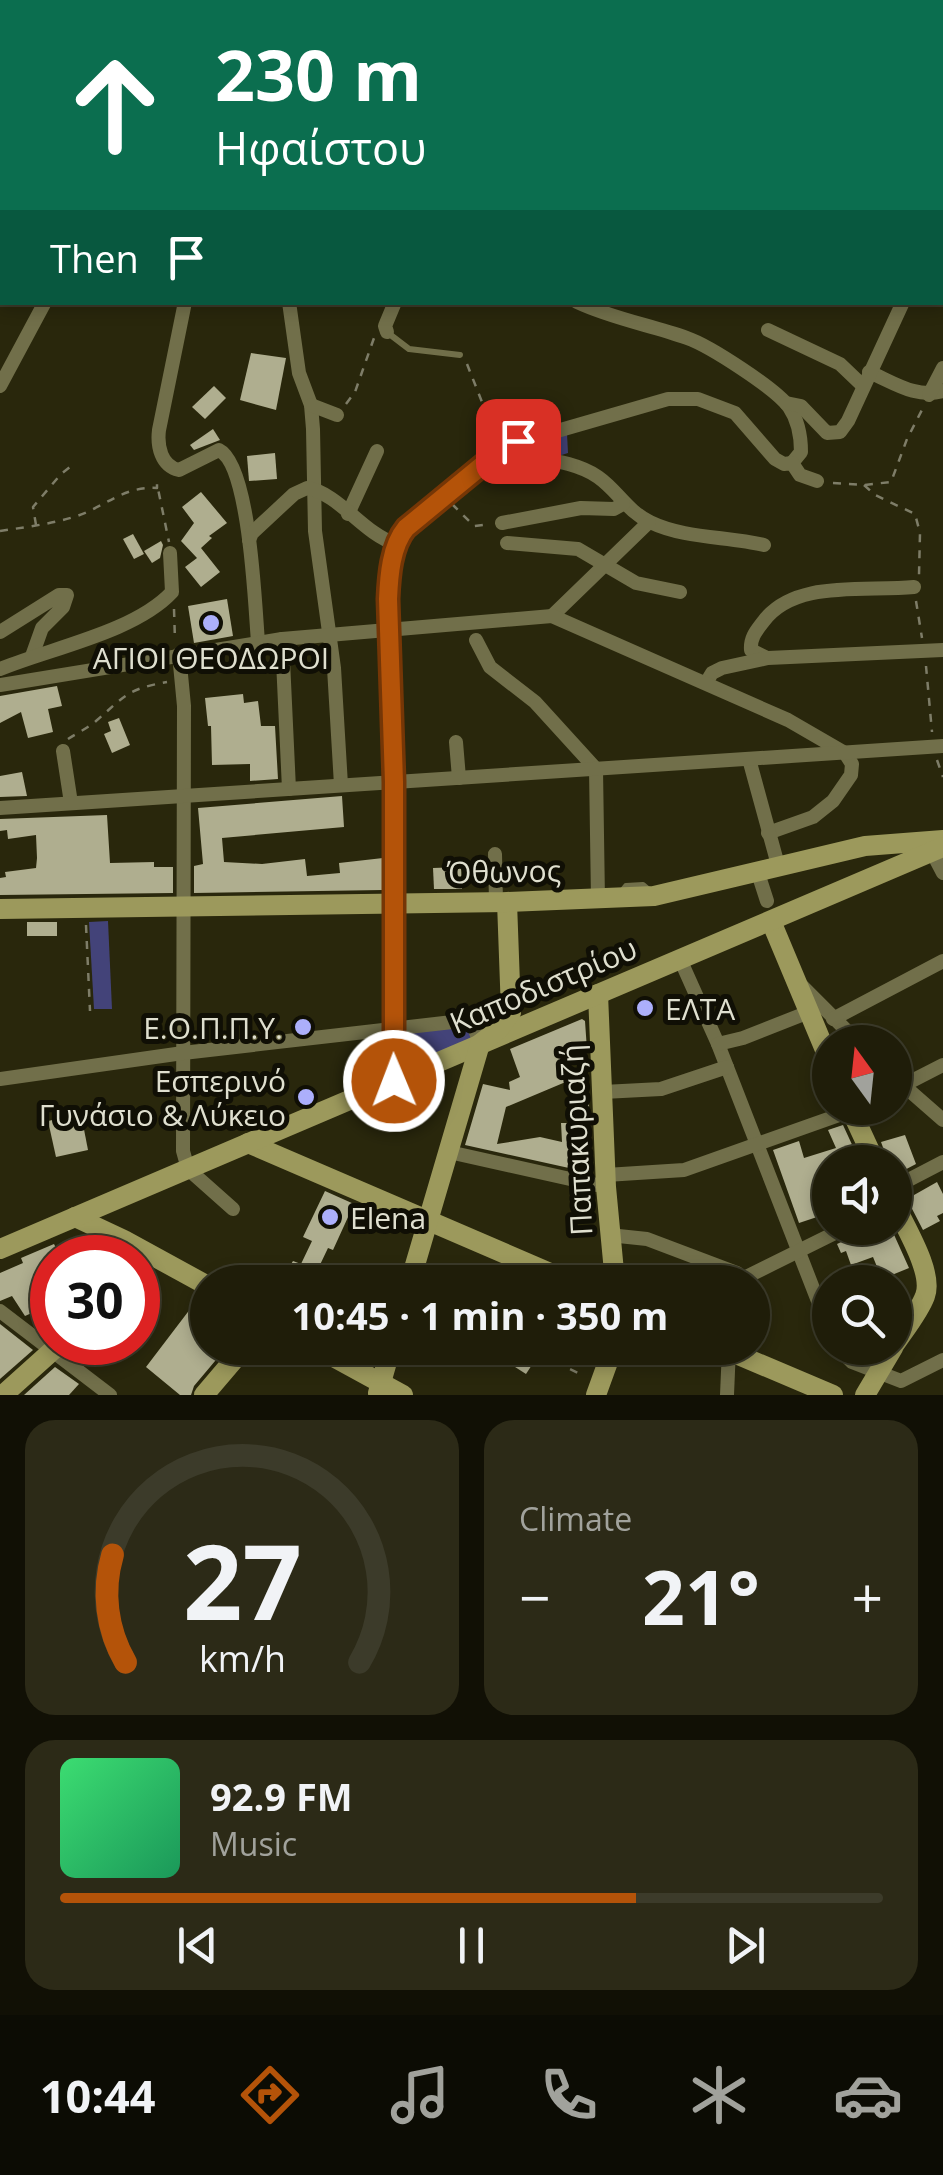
<!DOCTYPE html>
<html lang="en">
<head>
<meta charset="utf-8">
<style>
	body { margin:0; font-family:"Open Sans",sans-serif; background:#2c2a17; color:#f1f3f6; height:100vh; display:flex; flex-direction:column; font-size:38px; white-space:nowrap }
	* { box-sizing:border-box; margin:0 }
	p { font-size:32px; color:#a1a29c }
	.icon { flex:none; width:55px; height:55px; fill:none; stroke:currentColor; stroke-width:2; stroke-linecap:round; stroke-linejoin:round }
	.map { position:relative; height:1395px; overflow:hidden }
	.drawer { display:flex; flex-direction:column; gap:25px; padding:25px; background:#111005; flex:1 }
	.drawer>* { flex:none }
	.guide { position:absolute; left:0px; top:0px; width:945px; height:305px; box-shadow:0 5px 15px #0003,0 0 0 2px #3c3b2a; background:#0b6e4f; color:#fff; overflow:hidden }
	.needle { width:65px; rotate:345deg }
	.tools { position:absolute; left:812px; top:1025px; display:grid; gap:20px }
	.tools a { display:grid; place-items:center; width:100px; height:100px; border-radius:50%; background:#1f1d09; box-shadow:0 5px 15px #0003,0 0 0 2px #3c3b2a; font-size:50px }
	.speed { position:absolute; left:30px; top:1235px; display:flex; gap:20px; font-size:50px; font-weight:700; text-align:center }
	.speed>* { display:grid; place-content:center; width:130px; height:130px; border-radius:50%; background:#1f1d09; box-shadow:0 5px 15px #0003,0 0 0 2px #3c3b2a; line-height:1 }
	.speed .limit { border:15px solid #d22; background:#fff; color:#111 }
	.pin { position:absolute; display:grid; place-items:center; width:85px; height:85px; color:#fff; margin:-42px; border-radius:20px; box-shadow:0 5px 15px #0006 }
	.me { position:absolute; width:110px; margin:-55px; rotate:359deg; stroke-linejoin:round; filter:drop-shadow(0 0 8px #0008) }
	.turn { display:flex; align-items:center; gap:35px; height:210px; padding:0 50px; font-size:45px }
	.turn .icon { width:130px; height:130px; stroke-width:2.5 }
	.turn b { display:block; font-size:70px; line-height:85px }
	.then { display:flex; align-items:center; height:95px; padding:0 50px; background:#0003; gap:20px; font-size:38px }
	.big { font-size:75px; font-weight:700; line-height:1.1 }
	.drawer .widget { flex:1; display:flex; flex-direction:column; justify-content:center; gap:15px; min-width:0; padding:0 35px; border-radius:30px; background:#2c2a17 }
	.drawer .dial { align-items:center; gap:0 }
	.dial svg { height:260px; overflow:visible; fill:none; stroke:#3c3b2a; stroke-width:7; stroke-linecap:round; text-anchor:middle }
	.dial text { fill:#f1f3f6; stroke:none }
	.song { display:flex; align-items:center; gap:30px }
	.cover { width:120px; height:120px; border-radius:15px; background:linear-gradient(135deg,hsl(140 70% 55%),hsl(150 70% 35%)) }
	.played { height:10px; border-radius:5px; background:linear-gradient(90deg,#b45309 70%,#3c3b2a 70%) }
	.keys { display:flex; justify-content:space-around; direction:ltr }
	.heat { display:flex; justify-content:space-between; align-items:center; font-size:55px; direction:ltr }
	.drawer .tiles { flex:1; display:grid; gap:25px; grid-template-columns:1fr 1fr }
	.widget:last-child { grid-column:span 2 }
	.trip { position:absolute; left:190px; top:1265px; width:580px; height:100px; border-radius:50px; background:#1f1d09; box-shadow:0 5px 15px #0003,0 0 0 2px #3c3b2a; font-weight:700; line-height:100px; text-align:center }
	.tab-bar { display:flex; height:160px; justify-content:space-around; align-items:center; background:#0c0c04; color:#a1a29c }
	.tab-bar .icon { width:70px; height:70px }
	.tab-bar .selected { color:#b45309 }
	.tab-bar b { font-size:45px; color:#f1f3f6 }
	.map>svg:first-child { display:block }
	.green { fill:#434379 }
	.building { fill:#afae8f }
	.lines { fill:none; stroke-linecap:round; stroke-linejoin:round }
	.path { stroke:#7e7d68; stroke-width:2.5; stroke-dasharray:8 8; stroke-linecap:butt }
	.lane { stroke:#716f4a; stroke-width:6 }
	.street { stroke:#716f4a; stroke-width:14 }
	.secondary { stroke:#9c995c; stroke-width:20 }
	.route-casing { stroke:#753606; stroke-width:25 }
	.route { stroke:#b45309; stroke-width:18 }
	.poi-dot { fill:#acaffb; stroke:#100f05; stroke-width:4 }
	.labels { text-anchor:middle; dominant-baseline:central; stroke-width:10; stroke-linejoin:round; paint-order:stroke }
	.poi-label { font-size:30px; fill:#dfdfcf; stroke:#100f05; text-anchor:start }
	.street-label { font-size:30px; fill:#dfdfcf; stroke:#100f05 }
</style>
</head>
<body>
<div class="map">
<svg width="943" height="1395" viewBox="0 0 943 1395">
	<rect width="100%" height="100%" fill="#29270c"/>
	<g class="green">
		<polygon points="0,0 293,0 295,2 2,2 2,190"/>
		<polygon points="567,434 568,453 555,457 517,453 546,439"/>
		<polygon points="108,921 112,1009 94,1009 89,922"/>
		<polygon points="462,1024 473,1031 470,1040 401,1069 400,1033"/>
	</g>
	<g class="building">
		<polygon points="251,353 286,358 276,410 240,400"/>
		<polygon points="214,386 226,398 205,419 192,407"/>
		<polygon points="213,429 220,440 194,450 190,445"/>
		<polygon points="275,453 277,479 249,481 247,456"/>
		<polygon points="201,492 227,523 209,536 212,538 201,548 220,572 201,587 185,567 197,558 181,541 194,523 182,507"/>
		<polygon points="133,534 144,554 134,559 123,539"/>
		<polygon points="161,541 163,545 160,558 152,563 144,551"/>
		<polygon points="227,599 233,636 194,643 188,606"/>
		<polygon points="57,686 62,706 48,709 53,732 28,738 21,712 0,723 0,696"/>
		<polygon points="243,694 244,703 258,701 261,726 275,726 278,779 250,781 250,764 212,765 211,726 208,726 205,698"/>
		<polygon points="119,718 130,745 112,753 104,734 111,731 108,722"/>
		<polygon points="22,772 27,796 0,797 0,776"/>
		<polygon points="342,796 344,827 222,838 224,862 262,864 305,859 307,876 340,873 339,863 383,858 383,890 194,893 194,866 203,864 198,808"/>
		<polygon points="107,815 110,863 154,862 154,867 173,867 173,893 0,895 0,878 6,877 5,872 36,868 37,858 36,835 8,839 7,830 0,831 0,819"/>
		<polygon points="461,867 462,889 434,889 433,868"/>
		<rect x="27" y="922" width="30" height="14"/>
		<polygon points="582,1019 585,1021 587,1050 563,1051 568,1081 506,1107 497,1144 540,1137 562,1142 561,1123 569,1123 570,1110 569,1078 588,1077 591,1169 587,1172 465,1145 483,1084 510,1090 509,1082 520,1077 510,1049"/>
		<polygon points="81,1114 88,1150 56,1157 48,1121"/>
		<polygon points="843,1125 860,1162 830,1162 830,1175 814,1180 826,1214 799,1223 773,1150 799,1141 804,1158 836,1148 828,1130"/>
		<polygon points="905,1135 916,1164 895,1175 895,1159 888,1161 881,1142"/>
		<polygon points="937,1182 943,1194 943,1213 937,1216 940,1221 923,1230 907,1199"/>
		<polygon points="325,1191 354,1204 333,1250 328,1248 318,1269 354,1280 354,1282 280,1282 293,1261 301,1264 312,1241 303,1237"/>
		<polygon points="871,1228 891,1228 909,1268 882,1279 873,1257 851,1265 846,1251 841,1253 837,1244"/>
		<polygon points="87,1238 98,1258 52,1258 52,1304 25,1316 12,1296 0,1301 0,1273 23,1263 21,1258 54,1244 56,1248"/>
		<polygon points="197,1300 208,1306 208,1348 226,1348 194,1386 191,1395 180,1395 146,1367"/>
		<polygon points="0,1324 33,1350 0,1379"/>
		<polygon points="503,1348 543,1348 526,1374 498,1356"/>
		<polygon points="555,1348 584,1348 573,1361"/>
		<polygon points="55,1367 79,1384 69,1395 24,1395"/>
	</g>
	<g class="lines">
		<g class="path">
			<polyline points="467,364 495,435"/>
			<polyline points="346,404 355,392 374,338"/>
			<polyline points="833,483 864,485 891,482 907,439 924,406"/>
			<polyline points="864,485 875,495 915,514 920,533 919,575"/>
			<polyline points="452,504 474,526 490,524"/>
			<polyline points="36,525 33,507 61,474 74,464"/>
			<path d="M0,531C26,527 52,524 77,516C106,506 124,486 157,488V484L169,542"/>
			<polyline points="916,601 922,638"/>
			<polyline points="174,609 175,641"/>
			<polyline points="926,666 932,732"/>
			<path d="M68,739C77,733 88,728 96,721C125,696 127,689 167,682"/>
			<polyline points="937,760 943,777"/>
			<polyline points="86,925 90,1011"/>
			<polyline points="527,1348 584,1376"/>
		</g>
		<g class="lane">
			<polyline points="388,333 409,349 460,355"/>
			<polyline points="622,891 626,886 643,885 650,891"/>
		</g>
		<g class="street">
			<polyline points="829,2 831,0"/>
			<polyline points="0,27 2,25"/>
			<polyline points="0,109 2,116"/>
			<polyline points="0,173 2,175"/>
			<polyline points="942,230 943,230"/>
			<polyline points="942,283 943,283"/>
			<path d="M185,302L159,430C157,446 161,466 179,470L219,450C250,465 255,607 258,642"/>
			<polyline points="289,302 299,373 311,405 313,429 315,531 334,668 341,785"/>
			<path d="M577,302C613,319 651,325 687,338C710,346 776,389 789,407C798,420 801,437 801,452L792,463"/>
			<polyline points="768,330 840,364 862,385"/>
			<polyline points="387,332 385,326 395,302"/>
			<path d="M869,372C893,382 916,399 943,391"/>
			<polyline points="0,386 45,302"/>
			<polyline points="929,395 943,368"/>
			<polyline points="786,403 801,406 827,433 840,432 848,421 903,302"/>
			<polyline points="311,405 337,415"/>
			<path d="M501,450C532,459 572,459 598,477C618,491 627,511 650,522C685,539 728,536 764,545"/>
			<polyline points="348,514 377,451"/>
			<polyline points="502,523 581,508 614,509 623,504"/>
			<path d="M249,540L252,533L294,494L307,488C340,494 362,533 396,544"/>
			<polyline points="507,543 578,549 636,583 680,592"/>
			<polyline points="552,616 649,522"/>
			<polyline points="0,632 59,595 67,595 63,607 42,628 32,656"/>
			<polyline points="282,639 289,789"/>
			<polyline points="476,640 490,667 535,702 596,769 598,900"/>
			<polyline points="179,654 184,706 183,1151 188,1169 233,1209"/>
			<path d="M765,657L751,650C750,638 756,631 763,622C794,579 865,592 914,587"/>
			<path d="M0,669C51,648 135,632 172,592L170,553"/>
			<polyline points="706,683 712,673 722,668 768,658 943,650"/>
			<polyline points="0,685 282,639 552,616 788,720 845,753 852,764 851,775 833,801 813,817 768,833"/>
			<polyline points="456,742 459,778"/>
			<polyline points="63,751 71,803"/>
			<polyline points="749,759 778,865"/>
			<polyline points="0,808 943,746"/>
			<polyline points="932,852 943,873"/>
			<polyline points="495,854 496,902"/>
			<polyline points="757,870 767,901"/>
			<polyline points="680,959 718,1044 830,1332"/>
			<polyline points="802,986 858,1042"/>
			<polyline points="833,1019 943,961"/>
			<polyline points="718,1044 743,1038 809,1012"/>
			<polyline points="895,1078 943,1120"/>
			<polyline points="0,1079 183,1053 461,1021 474,1027 480,1044"/>
			<polyline points="394,1081 394,782 388,599 399,536 430,506 512,444 668,399 698,399 735,413 775,459 784,464 792,463 800,475 817,481"/>
			<polyline points="896,1089 943,1065"/>
			<polyline points="603,1092 661,1089 727,1067"/>
			<polyline points="449,1152 606,1187"/>
			<polyline points="606,1175 684,1170 859,1108"/>
			<polyline points="895,1187 943,1162"/>
			<polyline points="609,1235 647,1239 737,1273 742,1279 845,1228"/>
			<polyline points="0,1311 110,1395"/>
			<polyline points="838,1348 852,1362 901,1381 943,1360"/>
			<polyline points="727,1395 729,1348"/>
		</g>
		<g class="secondary">
			<polyline points="507,902 511,1012"/>
			<polyline points="0,909 507,902 654,896 865,846 943,840"/>
			<polyline points="771,921 830,1062"/>
			<polyline points="598,994 606,1187 615,1282"/>
			<polyline points="850,1108 875,1162"/>
			<polyline points="248,1143 571,1282"/>
			<path d="M895,1205C905,1227 934,1273 925,1296C919,1312 905,1329 895,1344"/>
			<polyline points="75,1217 124,1240 208,1286"/>
			<polyline points="0,1249 943,847"/>
			<polyline points="410,1282 480,1044 498,1030 511,1012"/>
			<polyline points="317,1348 403,1395"/>
			<polyline points="722,1348 833,1395"/>
			<polyline points="378,1393 391,1348"/>
			<polyline points="3,1395 62,1342"/>
			<polyline points="204,1395 244,1348"/>
			<polyline points="596,1395 613,1348"/>
			<polyline points="865,1395 893,1348"/>
		</g>
	</g>
	<g class="lines">
		<defs>
			<path id="route" d="M394,1081V782L388,599C389,576 391,546 406,528L496,454L518,441"/>
		</defs>
		<use href="#route" class="route-casing"/>
		<use href="#route" class="route"/>
	</g>
	<g class="poi-dot">
		<circle cx="211" cy="623" r="10"/>
		<circle cx="645" cy="1008" r="10"/>
		<circle cx="303" cy="1027" r="10"/>
		<circle cx="306" cy="1097" r="10"/>
		<circle cx="330" cy="1217" r="10"/>
	</g>
	<g class="labels">
		<g class="poi-label">
			<text x="211" y="657" text-anchor="middle">ΑΓΙΟΙ ΘΕΟΔΩΡΟΙ</text>
			<text x="665" y="1008">ΕΛΤΑ</text>
			<text x="283" y="1027" text-anchor="end">Ε.Ο.Π.Π.Υ.</text>
			<text x="286" y="1080" text-anchor="end">Εσπερινό<tspan x="286" dy="34">Γυνάσιο &amp; Λύκειο</tspan></text>
			<text x="350" y="1217">Elena</text>
		</g>
		<g class="street-label">
			<text transform="translate(504 871) rotate(-1)">Όθωνος</text>
			<text transform="translate(543 985) rotate(-23)">Καποδιστρίου</text>
			<text transform="translate(576 1140) rotate(-93)">Παπακυριαζή</text>
		</g>
	</g>
</svg>
<div class="tools">
<a><svg class="needle" viewBox="-14 -14 28 28"><path d="M0-13l5 13h-10z" fill="#e53935"/><path d="M0 13l5-13h-10z" fill="#a1a29c"/></svg></a>
<a><svg class="icon" aria-label="sound" viewBox="0 0 24 24"><path d="M4 9h4l5-4v14l-5-4H4zM17 9q2 3 0 6"/></svg></a>
<a><svg class="icon" aria-label="search" viewBox="0 0 24 24"><circle cx="10" cy="10" r="6"/><path d="M15 15l6 6"/></svg></a>
</div>
<div class="speed"><div class="limit">30</div></div>
<div class="pin" style="left:518px;top:441px;background:#d93025"><svg class="icon" aria-label="arrive" viewBox="0 0 24 24"><path d="M6 21V4h12l-3 4 3 4H6"/></svg></div>
<svg class="me" style="left:394px;top:1081px" viewBox="-20 -20 40 40"><circle r="17" fill="#b45309" stroke="#fff" stroke-width="3"/><path d="M0-11L8 9 0 5-8 9z" fill="#fff"/></svg>
<div class="trip">10:45 · 1 min · 350 m</div>
<div class="guide">
<div class="turn"><svg class="icon" aria-label="ahead" viewBox="0 0 24 24"><path d="M12 20V5M6 11l6-6 6 6"/></svg><div><b>230 m</b>Ηφαίστου</div></div>
<div class="then">Then<svg class="icon" aria-label="arrive" viewBox="0 0 24 24"><path d="M6 21V4h12l-3 4 3 4H6"/></svg></div>
</div>
</div>
<section class="drawer">
<div class="tiles">
<div class="widget dial"><svg viewBox="0 0 100 80">
<path d="M14 69A42 42 0 1 1 86 69"/>
<path d="M14 69A42 42 0 0 1 10 36" stroke="#b45309"/>
<text x="50" y="56" font-size="32" font-weight="700">27</text>
<text x="50" y="72" font-size="11">km/h</text>
</svg></div>
<div class="widget"><p>Climate</p>
<div class="heat"><a>−</a><b class="big">21°</b><a>+</a></div>
</div>
<div class="widget">
<div class="song"><i class="cover"></i><div><b>92.9 FM</b><p>Music</p></div></div>
<div class="played"></div>
<div class="keys"><svg class="icon" aria-label="previous" viewBox="0 0 24 24"><path d="M18 5L8 12l10 7zM5 5v14"/></svg><svg class="icon" aria-label="pause" viewBox="0 0 24 24"><path d="M8 5v14M16 5v14"/></svg><svg class="icon" aria-label="next" viewBox="0 0 24 24"><path d="M6 5l10 7-10 7zM19 5v14"/></svg></div>
</div>
</div>
</section>
<nav class="tab-bar">
<b>10:44</b>
<svg class="icon selected" aria-label="directions" viewBox="0 0 24 24"><path d="M12 3l9 9-9 9-9-9zM9 14v-3h6M13 9l2 2-2 2"/></svg>
<svg class="icon" aria-label="music" viewBox="0 0 24 24"><path d="M9 18V5l10-2v13"/><circle cx="6" cy="18" r="3"/><circle cx="16" cy="16" r="3"/></svg>
<svg class="icon" aria-label="phone" viewBox="0 0 24 24"><path d="M5 4h4l2 5-3 2q2 4 5 5l2-3 5 2v4C11 20 4 13 5 4z"/></svg>
<svg class="icon" aria-label="climate" viewBox="0 0 24 24"><path d="M12 3v18M4 7l16 10M4 17L20 7"/></svg>
<svg class="icon" aria-label="car" viewBox="0 0 24 24"><path d="M5 17H2v-5l4-1 3-4h7l3 4 3 1v5h-3M9 17h6M6 11h13"/><circle cx="7" cy="17" r="2"/><circle cx="17" cy="17" r="2"/></svg>
</nav>
</body>
</html>
